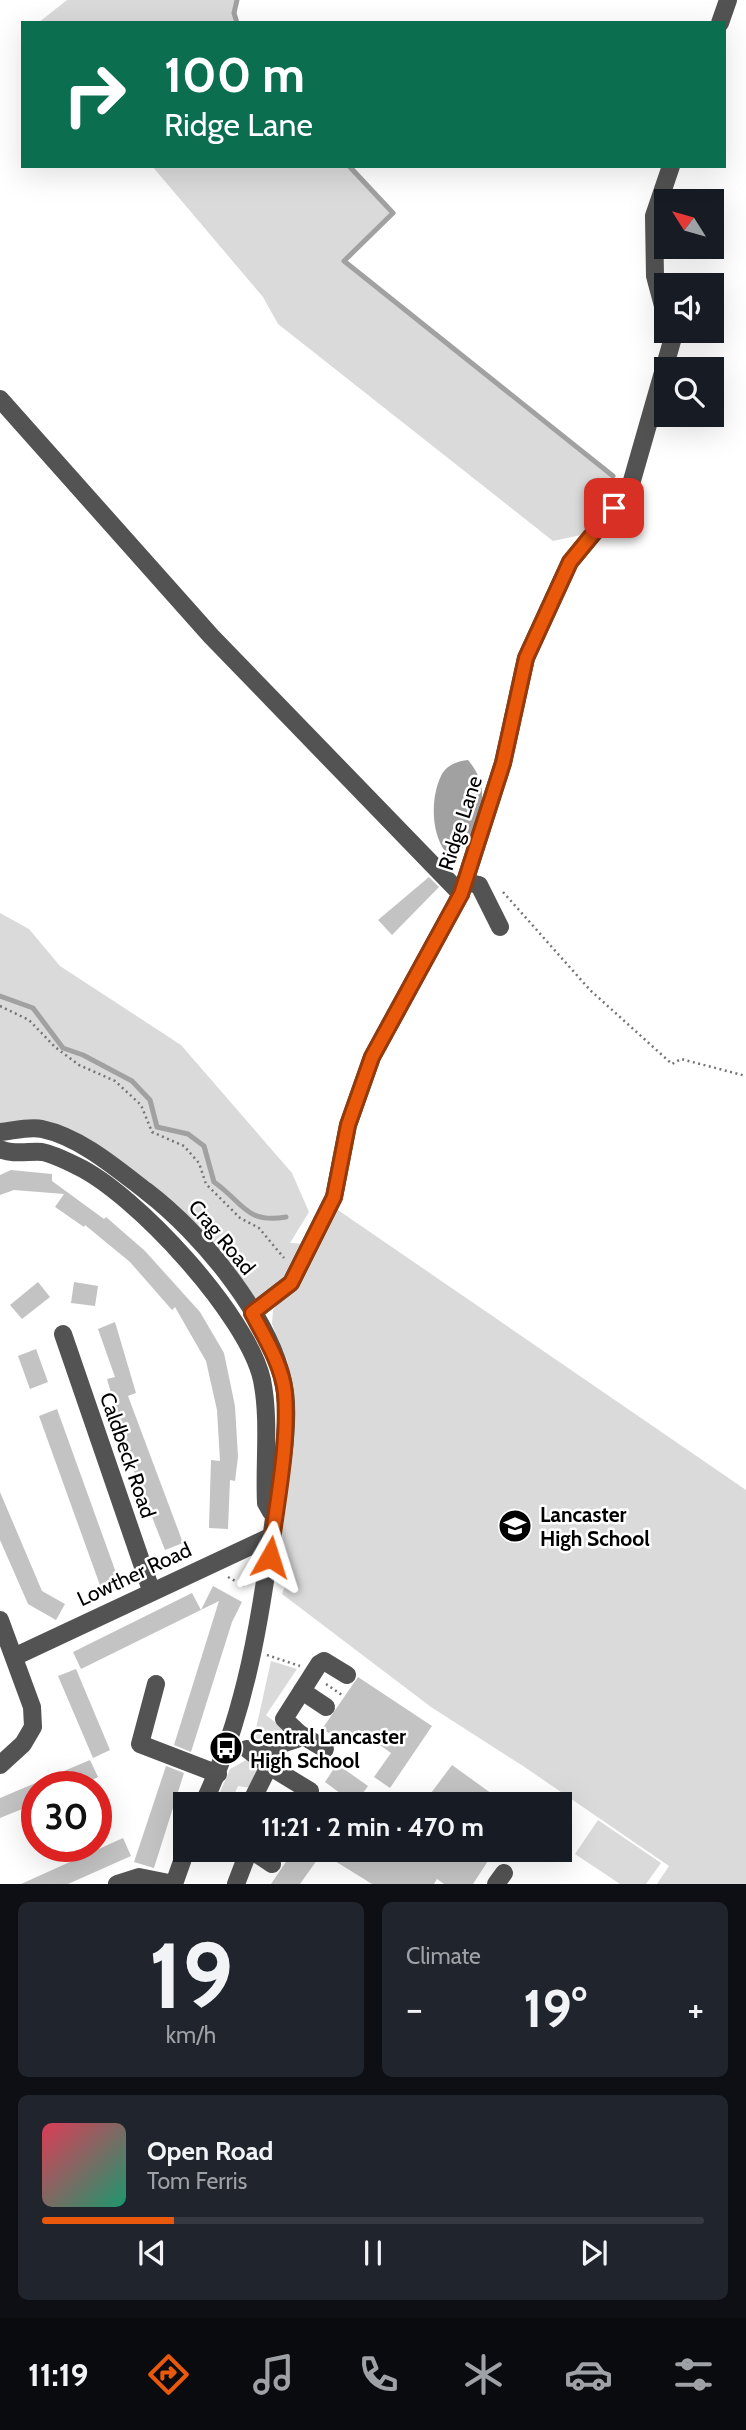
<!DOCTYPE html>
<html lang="en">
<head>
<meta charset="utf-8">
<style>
	body { margin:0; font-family:Cabin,sans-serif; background:#20242c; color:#f1f3f6; height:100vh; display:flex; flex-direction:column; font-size:26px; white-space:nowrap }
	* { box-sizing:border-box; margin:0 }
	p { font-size:23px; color:#9ea1a6 }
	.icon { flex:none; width:38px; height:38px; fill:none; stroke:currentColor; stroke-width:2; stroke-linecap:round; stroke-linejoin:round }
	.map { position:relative; height:1884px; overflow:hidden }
	.side { display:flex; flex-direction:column; gap:18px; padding:18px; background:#0d0f14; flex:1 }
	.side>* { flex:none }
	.banner { position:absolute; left:21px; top:21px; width:705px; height:147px; border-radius:0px; box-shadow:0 7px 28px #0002; background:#0b6e4f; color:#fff; overflow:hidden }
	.needle { width:46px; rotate:307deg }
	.tools { position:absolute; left:654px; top:189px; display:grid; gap:14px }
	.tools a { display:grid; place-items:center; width:70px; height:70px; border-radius:0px; background:#171b24; box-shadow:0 7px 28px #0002; font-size:35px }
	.speed { position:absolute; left:21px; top:1771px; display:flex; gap:14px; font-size:35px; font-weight:700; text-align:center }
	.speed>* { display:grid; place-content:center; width:91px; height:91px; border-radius:50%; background:#171b24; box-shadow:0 7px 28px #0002; line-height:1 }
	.speed .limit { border:10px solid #d22; background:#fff; color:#111 }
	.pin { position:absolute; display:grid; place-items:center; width:60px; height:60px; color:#fff; margin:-30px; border-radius:14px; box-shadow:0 4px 10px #0006 }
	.me { position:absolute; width:77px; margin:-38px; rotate:6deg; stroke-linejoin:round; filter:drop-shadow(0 0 5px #0008) }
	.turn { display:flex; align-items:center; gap:24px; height:147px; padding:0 28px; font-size:32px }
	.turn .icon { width:91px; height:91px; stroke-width:2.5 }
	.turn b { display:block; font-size:49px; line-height:60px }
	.big { font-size:52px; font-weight:700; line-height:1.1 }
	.side .tile { flex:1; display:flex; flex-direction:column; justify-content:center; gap:10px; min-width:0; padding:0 24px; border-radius:10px; background:#20242c }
	.side .dial { align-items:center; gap:0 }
	.dial b { font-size:91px; line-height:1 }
	.song { display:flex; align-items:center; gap:21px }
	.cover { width:84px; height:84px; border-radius:10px; background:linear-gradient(135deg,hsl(350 70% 55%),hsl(160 70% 35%)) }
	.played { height:7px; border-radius:4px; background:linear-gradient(90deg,#ea580c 20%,#363941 20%) }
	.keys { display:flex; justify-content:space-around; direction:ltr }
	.heat { display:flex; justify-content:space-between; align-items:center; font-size:38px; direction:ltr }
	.side .tiles { flex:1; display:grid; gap:18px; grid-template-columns:1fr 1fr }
	.tile:last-child { grid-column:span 2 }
	.trip { position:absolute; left:173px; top:1792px; width:399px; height:70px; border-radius:0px; background:#171b24; box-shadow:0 7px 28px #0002; font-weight:700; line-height:70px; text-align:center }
	.dock { display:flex; height:112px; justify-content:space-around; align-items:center; background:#090b0e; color:#9ea1a6 }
	.dock .icon { width:49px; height:49px }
	.dock .on { color:#ea580c }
	.dock b { font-size:32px; color:#f1f3f6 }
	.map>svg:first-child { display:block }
	.green { fill:#dadada }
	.water { fill:#a1a1a1 }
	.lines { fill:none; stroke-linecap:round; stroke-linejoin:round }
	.stream { stroke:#a1a1a1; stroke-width:5 }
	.building { fill:#c3c3c3 }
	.path { stroke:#757575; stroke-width:2.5; stroke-dasharray:2 3.5; stroke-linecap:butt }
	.minor { stroke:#535353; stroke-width:18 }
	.route-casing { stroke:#983908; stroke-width:18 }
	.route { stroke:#ea580c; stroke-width:12 }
	.labels { text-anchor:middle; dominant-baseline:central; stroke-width:5; stroke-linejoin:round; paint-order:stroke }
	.street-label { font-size:21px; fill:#000; stroke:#fff }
	.poi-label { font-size:21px; font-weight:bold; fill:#000; stroke:#fff; text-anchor:start }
</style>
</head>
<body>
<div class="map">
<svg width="746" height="1884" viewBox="0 0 746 1884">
	<rect width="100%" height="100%" fill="#fff"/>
	<g class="green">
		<polygon points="67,0 237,0 234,13 237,23 38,23"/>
		<polygon points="152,166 349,166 393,213 344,261 613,476 615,490 581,535 553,541 278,324 263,297"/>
		<polygon points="0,913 29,929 60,966 181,1045 292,1173 309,1212 290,1243 310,1244 291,1283 252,1313 166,1207 41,1128 0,1132"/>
		<polygon points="335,1208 746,1490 746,1884 657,1884 669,1866 523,1766 431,1707 282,1594 290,1572 281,1547 295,1427 294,1390 287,1360 272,1324 273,1310 294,1286"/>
		<polygon points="271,1661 297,1669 266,1715 286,1731 287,1735 284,1738 253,1742"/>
		<polygon points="248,1759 257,1770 251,1788 238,1786 230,1804 215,1804 230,1769"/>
		<polygon points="598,1820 661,1863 646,1884 620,1884 575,1854"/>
	</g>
	<path class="water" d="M468,760C496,793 478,829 454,860C431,844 429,801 441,776C446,765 458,761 468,760Z"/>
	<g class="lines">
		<g class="stream">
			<polyline points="237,0 234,13 237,23"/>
			<polyline points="349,166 393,213 344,261 613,476"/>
			<path d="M0,996L33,1008L63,1048L83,1055L132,1081L150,1100L157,1127L188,1134L204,1146L214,1182C243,1202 245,1224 286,1217"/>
		</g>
	</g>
	<g class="building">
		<polygon points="429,877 439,887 392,935 378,920"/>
		<polygon points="11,1170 52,1174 52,1181 104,1219 106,1217 145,1251 200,1312 224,1353 235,1406 238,1457 235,1481 230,1480 228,1529 209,1528 211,1460 220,1461 217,1410 206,1361 175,1307 172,1310 130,1262 85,1225 84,1227 55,1207 64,1194 14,1190 0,1195 0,1175"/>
		<polygon points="38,1282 50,1297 22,1319 10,1305"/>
		<polygon points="74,1282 98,1286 95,1306 71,1303"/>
		<polygon points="115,1322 136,1393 128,1396 183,1543 165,1550 132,1466 107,1379 115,1377 98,1329"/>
		<polygon points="36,1349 48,1382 30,1389 18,1356"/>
		<polygon points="57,1409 119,1581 101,1588 39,1416"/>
		<polygon points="0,1492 42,1591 65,1604 56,1620 28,1604 0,1540"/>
		<polygon points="213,1586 242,1602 232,1622 191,1752 174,1745 219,1601 81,1669 73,1652 192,1593 201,1610"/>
		<polygon points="76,1669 110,1750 93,1758 58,1676"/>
		<polygon points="358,1677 432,1726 390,1788 374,1777 391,1753 359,1730 349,1745 322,1729"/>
		<polygon points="90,1760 98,1777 78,1787 37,1787 37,1803 0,1818 0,1798"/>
		<polygon points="337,1764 368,1786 355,1804 338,1804 344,1796 325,1782"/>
		<polygon points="452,1765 506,1804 436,1804 440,1799 431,1793"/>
		<polygon points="166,1766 184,1773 154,1868 134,1862"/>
		<polygon points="123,1838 131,1856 68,1884 21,1884"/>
		<polygon points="294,1850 495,1850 473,1884 444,1884 437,1879 434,1884 372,1884 322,1853 300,1884 271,1884"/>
	</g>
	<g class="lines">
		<g class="path">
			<polyline points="503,892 590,990 672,1064 681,1059 746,1076"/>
			<polyline points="0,1006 29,1020 55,1047 79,1065 115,1081 141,1105 152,1132 184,1146 199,1163 206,1184 240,1218 259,1228 284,1258"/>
			<polyline points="228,1577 246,1587"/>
			<polyline points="267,1655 300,1666"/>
			<polyline points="326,1684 342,1695"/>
		</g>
		<g class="minor">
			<polyline points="720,23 728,0"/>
			<polyline points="667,321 655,276 654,216 671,166"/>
			<polyline points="0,399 211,636 461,894"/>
			<polyline points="465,882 479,885 500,927"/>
			<path d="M0,1132C12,1131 30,1126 42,1129C80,1137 116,1168 146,1191C201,1233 275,1321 285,1392C290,1431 279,1479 274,1518C261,1617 246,1714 203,1804"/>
			<path d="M0,1149C12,1155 29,1151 42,1152C53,1154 67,1161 77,1166C136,1194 248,1316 262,1380C270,1420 264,1463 266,1503L271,1512"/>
			<polyline points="252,1313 291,1283 334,1197 348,1125 372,1057 461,894 503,763 526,658 570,562 629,491 672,341 669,331"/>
			<polyline points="63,1334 151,1590"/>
			<polyline points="0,1620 32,1707 33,1727 23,1744 0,1765"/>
			<polyline points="16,1656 272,1536"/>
			<polyline points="156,1684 140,1744 218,1774"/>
			<polyline points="302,1691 326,1707"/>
			<polyline points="300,1734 325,1749"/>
			<polyline points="247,1749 269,1766 250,1804"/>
			<polyline points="254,1753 297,1739 300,1734 284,1719 319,1664 324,1661 347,1675"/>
			<polyline points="269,1766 310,1791"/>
			<polyline points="251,1850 272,1864"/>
			<polyline points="117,1884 139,1877 174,1884"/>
			<polyline points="174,1884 186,1850"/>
			<polyline points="236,1884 249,1850"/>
			<polyline points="496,1884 504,1873"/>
		</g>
	</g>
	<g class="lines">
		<defs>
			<path id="route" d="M270,1557C276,1504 289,1447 285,1393C282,1365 265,1338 252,1313L291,1283L334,1197L348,1125L372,1057L461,894L503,763L526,658L570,562L614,508"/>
		</defs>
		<use href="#route" class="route-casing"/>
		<use href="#route" class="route"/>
	</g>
	<defs>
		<symbol id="school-disc" viewBox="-11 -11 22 22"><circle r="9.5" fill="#000" stroke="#fff"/><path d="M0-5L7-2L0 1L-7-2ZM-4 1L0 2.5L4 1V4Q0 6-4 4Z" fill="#fff"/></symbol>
		<symbol id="bus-disc" viewBox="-11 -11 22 22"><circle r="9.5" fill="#000" stroke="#fff"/><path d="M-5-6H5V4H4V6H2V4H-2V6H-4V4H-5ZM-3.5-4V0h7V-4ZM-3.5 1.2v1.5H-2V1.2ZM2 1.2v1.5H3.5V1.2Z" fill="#fff"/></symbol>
	</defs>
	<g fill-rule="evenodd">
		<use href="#school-disc" x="496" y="1507" width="38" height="38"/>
		<use href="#bus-disc" x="207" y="1729" width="38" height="38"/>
	</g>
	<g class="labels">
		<g class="street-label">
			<text transform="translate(460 823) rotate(-72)">Ridge Lane</text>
			<text transform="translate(222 1237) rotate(50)">Crag Road</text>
			<text transform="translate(128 1455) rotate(71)">Caldbeck Road</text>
			<text transform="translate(134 1574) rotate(-25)">Lowther Road</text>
		</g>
		<g class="poi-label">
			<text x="540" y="1514">Lancaster<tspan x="540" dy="24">High School</tspan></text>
			<text x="250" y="1736">Central Lancaster<tspan x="250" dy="24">High School</tspan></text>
		</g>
	</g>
</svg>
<div class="tools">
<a><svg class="needle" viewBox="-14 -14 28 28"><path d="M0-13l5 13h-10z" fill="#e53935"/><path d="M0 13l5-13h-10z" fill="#9ea1a6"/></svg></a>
<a><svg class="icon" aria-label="sound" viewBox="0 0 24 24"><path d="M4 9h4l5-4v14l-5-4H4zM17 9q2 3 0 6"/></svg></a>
<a><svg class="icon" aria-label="search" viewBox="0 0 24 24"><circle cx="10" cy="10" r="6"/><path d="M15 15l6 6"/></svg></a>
</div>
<div class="speed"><div class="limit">30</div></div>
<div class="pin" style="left:614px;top:508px;background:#d93025"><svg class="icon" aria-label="arrive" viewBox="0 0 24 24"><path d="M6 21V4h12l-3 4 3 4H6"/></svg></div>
<svg class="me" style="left:270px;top:1557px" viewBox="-20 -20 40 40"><path d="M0-17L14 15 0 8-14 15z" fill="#ea580c" stroke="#fff" stroke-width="4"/></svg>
<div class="trip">11:21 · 2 min · 470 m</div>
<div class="banner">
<div class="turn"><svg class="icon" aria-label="right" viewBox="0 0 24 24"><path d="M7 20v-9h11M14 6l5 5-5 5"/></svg><div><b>100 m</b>Ridge Lane</div></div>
</div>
</div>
<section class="side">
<div class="tiles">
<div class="tile dial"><b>19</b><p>km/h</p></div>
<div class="tile"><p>Climate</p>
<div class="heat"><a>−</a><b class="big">19°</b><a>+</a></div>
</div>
<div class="tile">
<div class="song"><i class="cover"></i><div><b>Open Road</b><p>Tom Ferris</p></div></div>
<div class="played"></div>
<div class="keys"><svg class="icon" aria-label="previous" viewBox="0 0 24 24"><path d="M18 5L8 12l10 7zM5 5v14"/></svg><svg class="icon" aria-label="pause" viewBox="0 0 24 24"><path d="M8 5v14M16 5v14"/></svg><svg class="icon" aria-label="next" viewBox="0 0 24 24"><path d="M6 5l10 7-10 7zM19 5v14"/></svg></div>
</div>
</div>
</section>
<nav class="dock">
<b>11:19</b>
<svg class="icon on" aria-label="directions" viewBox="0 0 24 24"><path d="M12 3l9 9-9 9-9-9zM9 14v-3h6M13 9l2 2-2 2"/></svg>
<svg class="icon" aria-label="music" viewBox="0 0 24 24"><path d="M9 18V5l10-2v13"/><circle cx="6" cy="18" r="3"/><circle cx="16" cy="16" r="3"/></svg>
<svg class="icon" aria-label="phone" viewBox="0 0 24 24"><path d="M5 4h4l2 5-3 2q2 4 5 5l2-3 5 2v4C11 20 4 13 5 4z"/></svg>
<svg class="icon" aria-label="climate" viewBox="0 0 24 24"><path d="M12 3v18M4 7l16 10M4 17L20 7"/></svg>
<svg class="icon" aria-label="car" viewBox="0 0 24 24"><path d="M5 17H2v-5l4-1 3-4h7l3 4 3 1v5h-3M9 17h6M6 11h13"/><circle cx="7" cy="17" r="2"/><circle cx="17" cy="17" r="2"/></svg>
<svg class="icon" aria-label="filters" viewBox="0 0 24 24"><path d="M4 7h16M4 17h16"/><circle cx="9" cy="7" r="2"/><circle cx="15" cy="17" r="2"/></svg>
</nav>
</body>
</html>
